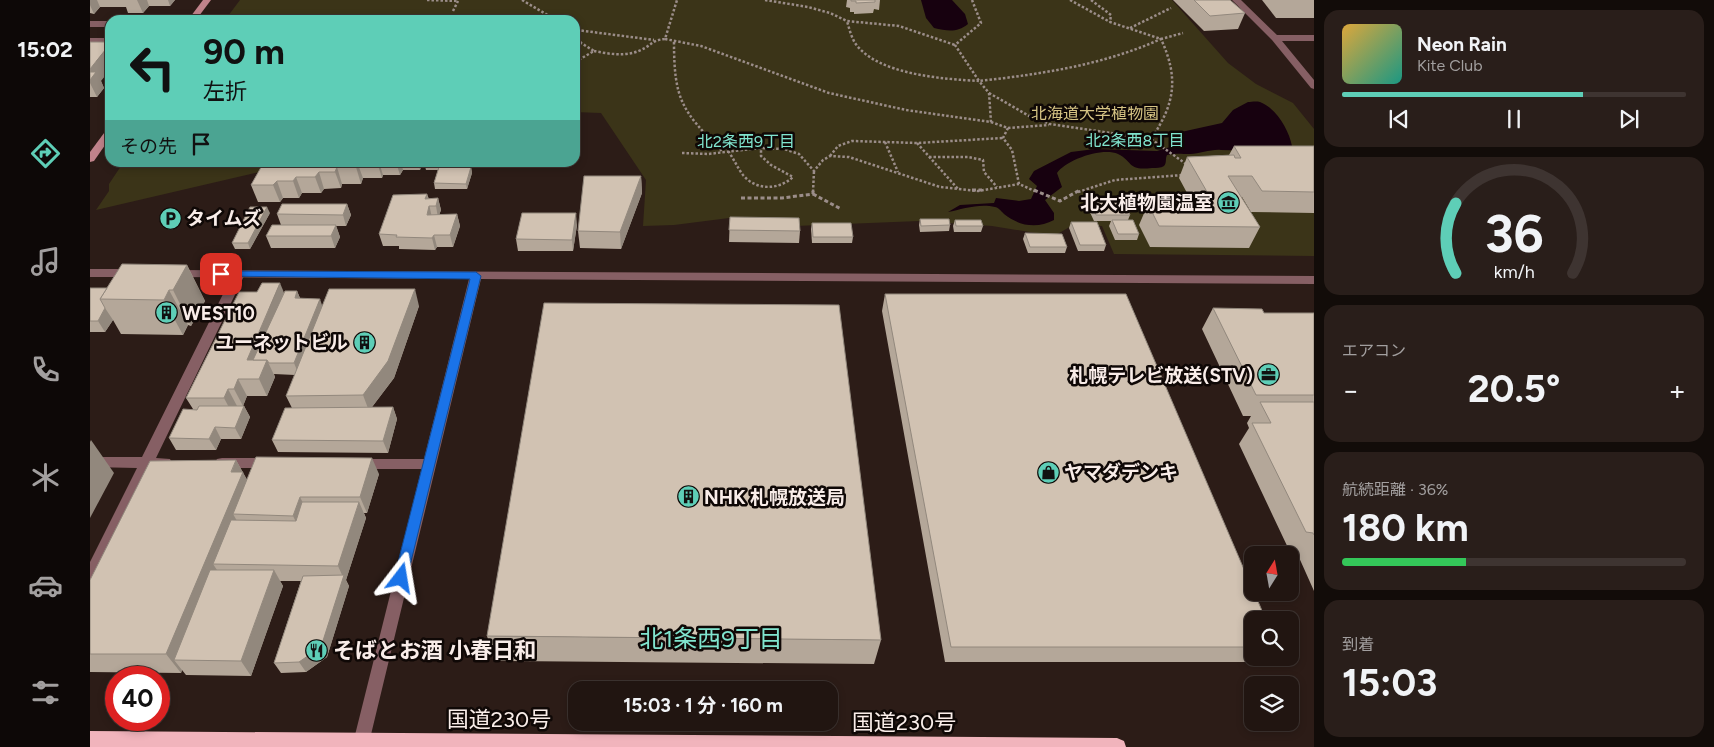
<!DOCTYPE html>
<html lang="ja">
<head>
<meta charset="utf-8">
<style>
	body { margin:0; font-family:Figtree,"Noto Sans JP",sans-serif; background:#291e1a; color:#f1f3f6; height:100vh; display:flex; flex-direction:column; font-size:19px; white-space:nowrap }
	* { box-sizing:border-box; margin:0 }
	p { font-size:16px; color:#a29f9f }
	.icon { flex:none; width:28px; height:28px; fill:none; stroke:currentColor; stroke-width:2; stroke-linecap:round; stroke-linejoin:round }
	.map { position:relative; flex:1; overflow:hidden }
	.side { display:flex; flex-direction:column; gap:10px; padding:10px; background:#120c09; width:400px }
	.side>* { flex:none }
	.hud { position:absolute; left:15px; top:15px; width:475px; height:152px; border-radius:15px; box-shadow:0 2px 8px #0003,0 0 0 1px #3e3431; background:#5eceb7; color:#111; overflow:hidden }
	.needle { width:32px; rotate:11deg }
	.buttons { position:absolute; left:1154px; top:546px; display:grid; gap:10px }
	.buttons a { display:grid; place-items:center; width:55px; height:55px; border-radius:10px; background:#211511; box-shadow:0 2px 8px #0003,0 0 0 1px #3e3431; font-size:25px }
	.speed { position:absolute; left:15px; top:666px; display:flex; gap:10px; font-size:25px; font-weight:700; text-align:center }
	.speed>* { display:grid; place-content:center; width:65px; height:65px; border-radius:50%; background:#211511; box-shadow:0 2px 8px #0003,0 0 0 1px #3e3431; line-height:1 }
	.speed .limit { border:8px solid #d22; background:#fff; color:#111 }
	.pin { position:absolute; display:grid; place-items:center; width:42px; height:42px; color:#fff; margin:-21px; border-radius:10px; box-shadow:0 2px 8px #0006 }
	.me { position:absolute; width:55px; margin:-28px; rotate:14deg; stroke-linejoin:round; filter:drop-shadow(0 0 4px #0008) }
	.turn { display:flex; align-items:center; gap:18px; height:105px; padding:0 15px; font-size:22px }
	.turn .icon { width:65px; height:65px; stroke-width:2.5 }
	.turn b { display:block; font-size:35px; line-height:42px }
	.then { display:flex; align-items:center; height:48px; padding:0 15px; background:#0003; gap:10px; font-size:19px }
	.big { font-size:38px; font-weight:700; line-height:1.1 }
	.side .tile { flex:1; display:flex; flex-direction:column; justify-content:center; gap:8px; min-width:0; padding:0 18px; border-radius:15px; background:#291e1a }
	.side .dial { align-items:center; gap:0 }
	.dial svg { height:130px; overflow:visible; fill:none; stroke:#3e3431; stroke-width:7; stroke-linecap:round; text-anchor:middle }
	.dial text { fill:#f1f3f6; stroke:none }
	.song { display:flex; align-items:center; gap:15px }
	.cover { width:60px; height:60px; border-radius:8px; background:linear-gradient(135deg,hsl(40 70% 55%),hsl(170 70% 35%)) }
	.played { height:5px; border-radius:2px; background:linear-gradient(90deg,#5eceb7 70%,#3e3431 70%) }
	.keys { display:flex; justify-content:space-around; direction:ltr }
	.heat { display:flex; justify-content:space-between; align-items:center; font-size:28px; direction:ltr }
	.charge { height:8px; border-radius:4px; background:linear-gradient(90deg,#34c759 36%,#3e3431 0) }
	.trip { position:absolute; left:478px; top:681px; width:270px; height:50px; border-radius:15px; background:#211511; box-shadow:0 2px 8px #0003,0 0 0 1px #3e3431; font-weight:700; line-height:50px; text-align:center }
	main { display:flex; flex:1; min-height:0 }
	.tab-bar { display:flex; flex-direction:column; width:90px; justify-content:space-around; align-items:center; background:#0d0807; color:#a29f9f }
	.tab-bar .icon { width:35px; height:35px }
	.tab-bar .active { color:#5eceb7 }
	.tab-bar b { font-size:22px; color:#f1f3f6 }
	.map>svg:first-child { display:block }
	.green { fill:#3b3418 }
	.water { fill:#17010f }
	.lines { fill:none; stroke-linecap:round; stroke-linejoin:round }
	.path-far1 { stroke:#9b8d89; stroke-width:2.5; stroke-dasharray:2.5 2; stroke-linecap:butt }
	.path { stroke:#9b8d89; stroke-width:3; stroke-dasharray:4 2.5; stroke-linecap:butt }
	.minor { fill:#865f64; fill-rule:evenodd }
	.tertiary { fill:#865f64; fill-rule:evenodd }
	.secondary { fill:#c1838b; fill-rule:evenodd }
	.trunk { fill:#f1b4bc; fill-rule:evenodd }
	.wall { fill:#b4a799 }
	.shaded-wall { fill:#92887d }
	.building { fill:#d1c2b2; stroke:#92887d }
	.route { fill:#1a73e8; stroke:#114b97 }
	.labels { text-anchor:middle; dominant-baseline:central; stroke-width:5; stroke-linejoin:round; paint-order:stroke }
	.far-park-label { font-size:16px; fill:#d6c484; stroke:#0f0806 }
	.far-neighbourhood-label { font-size:16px; fill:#80e4ce; stroke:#0f0806 }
	.poi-label { font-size:19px; font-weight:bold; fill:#f9ede9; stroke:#0f0806; text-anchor:start }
	.near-poi-label { font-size:22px; font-weight:bold; fill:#f9ede9; stroke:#0f0806; text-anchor:start }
	.near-street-label { font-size:22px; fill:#f9ede9; stroke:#0f0806 }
	.near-neighbourhood-label { font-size:24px; fill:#80e4ce; stroke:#0f0806 }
</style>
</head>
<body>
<main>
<nav class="tab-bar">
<b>15:02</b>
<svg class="icon active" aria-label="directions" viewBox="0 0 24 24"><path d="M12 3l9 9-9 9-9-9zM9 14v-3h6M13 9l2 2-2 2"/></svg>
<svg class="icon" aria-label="music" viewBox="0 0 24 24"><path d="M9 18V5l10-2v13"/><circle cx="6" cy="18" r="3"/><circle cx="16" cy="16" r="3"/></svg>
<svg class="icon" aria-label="phone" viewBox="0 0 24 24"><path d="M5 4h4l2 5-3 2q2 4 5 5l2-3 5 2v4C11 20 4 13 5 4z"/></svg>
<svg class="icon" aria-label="climate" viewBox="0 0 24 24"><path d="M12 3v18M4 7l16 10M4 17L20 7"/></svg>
<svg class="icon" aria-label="car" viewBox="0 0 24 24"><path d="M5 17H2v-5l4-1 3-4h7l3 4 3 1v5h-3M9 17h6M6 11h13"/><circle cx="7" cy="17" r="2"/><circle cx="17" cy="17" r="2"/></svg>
<svg class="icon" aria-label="filters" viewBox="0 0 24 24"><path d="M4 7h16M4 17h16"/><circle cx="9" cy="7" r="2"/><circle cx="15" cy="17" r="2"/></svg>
</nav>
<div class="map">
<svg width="1224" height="747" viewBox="0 0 1224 747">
	<rect width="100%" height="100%" fill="#2c1c17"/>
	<g class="green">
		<polygon points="150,0 1082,0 1138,63 1166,84 1203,103 1224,129 1224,256 1024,254 1012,226 983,225 964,236 902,226 829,221 705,226 639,218 584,225 553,226 556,180 511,113 485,112 485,20 135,20"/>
		<polygon points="33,163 208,163 6,210 19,191 19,184"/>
	</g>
	<g class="water">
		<path d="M831,0H862L875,14L878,24C867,33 857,31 844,28L836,18Z"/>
		<path d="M1158,102C1161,102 1166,101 1170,102C1186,108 1199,130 1202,146C1180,155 1155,150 1131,150C1121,149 1110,154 1100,154C1091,154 1086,153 1077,155C1075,159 1077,163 1074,166C1071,168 1066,168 1062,168C1037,171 1044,162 1028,154C1012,147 976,160 967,173L972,187L955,200L964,213V220C947,229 929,226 914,214C911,211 908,207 905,207C890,203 872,209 858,212L870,205L904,203L906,198L929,201L941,199L947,186L939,179L944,171L981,152L1005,149L1067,151L1080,147L1091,132L1132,123L1143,110Z"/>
	</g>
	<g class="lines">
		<g class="path-far1">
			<polyline points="337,0 368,1"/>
			<polyline points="432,0 466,20"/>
			<polyline points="675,0 718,7 740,13 757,21 809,26 865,45"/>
			<path d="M882,0L891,23L865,45L889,81C952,74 1013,65 1071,39C1089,78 1085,104 1061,139"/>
			<polyline points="980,0 1020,22 1071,39 1093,33"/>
			<polyline points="1001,0 1021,15 1020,22"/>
			<polyline points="363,11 368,1"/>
			<polyline points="1040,28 1081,8"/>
			<polyline points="487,30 564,40"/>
			<path d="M575,39L611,46L739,93L816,110L901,122L899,93L889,81C854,79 787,75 765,43C761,36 759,28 757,21"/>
			<path d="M584,42C584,100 592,111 632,151"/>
			<path d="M504,51C519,54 536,57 551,50C562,45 562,40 575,39L587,0"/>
			<polyline points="485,62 504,51 491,43 486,29"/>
			<polyline points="899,93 941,117 960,124 1061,139 1096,164"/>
			<polyline points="901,122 918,128 959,125"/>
			<polyline points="918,128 913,138 922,150 929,184"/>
			<polyline points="795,142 808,172"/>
			<polyline points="827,143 868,189"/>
			<path d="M638,151C644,159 647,167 653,175C666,191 689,190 703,177L681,165L671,156V148"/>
			<polyline points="592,153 618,154 671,148 694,149 709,154 724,171 733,160 740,156 759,157 850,187 888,191 929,184 947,192"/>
			<polyline points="740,156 748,146 762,141 827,143 913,138"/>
			<polyline points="839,157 878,157 893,160 894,172 907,187"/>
			<polyline points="723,192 724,171"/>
			<polyline points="988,192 1025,180 1093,175"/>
		</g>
		<g class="path">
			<polyline points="882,190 892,190"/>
			<polyline points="944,190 970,201 990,190"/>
			<polyline points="723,194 751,209"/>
			<polyline points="651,198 692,198 723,194 723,190"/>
		</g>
		<g class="minor">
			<polygon points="149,270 155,274 66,458 80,459 82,463 80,467 60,468 5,582 0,583 0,562 47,468 0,467 0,457 52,457 143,274"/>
			<polygon points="132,458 180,458 185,459 187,463 185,467 180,468 132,468 127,467 125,463 127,459"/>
			<polygon points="267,459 339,459 344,460 346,464 344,468 339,469 267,469 262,468 260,464 262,460"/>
		</g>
		<g class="tertiary">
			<polygon points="1142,0 1151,0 1187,35 1224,35 1224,41 1192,41 1224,80 1224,89 1221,88 1182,40"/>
			<rect x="0" y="21" width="20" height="6"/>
			<rect x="0" y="38" width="20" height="6"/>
			<polygon points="0,269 42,269 48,273 42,277 0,277"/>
			<polygon points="85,270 1224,276 1224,284 391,279 278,747 262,747 379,279 81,277 79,274 81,271"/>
		</g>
		<g class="secondary">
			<polygon points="113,0 121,0 106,20 98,20"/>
			<polygon points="20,128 20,138 4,161 0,162 0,152 17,129"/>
		</g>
		<polygon class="trunk" points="0,731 1027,738 1034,741 1036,747 0,747"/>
	</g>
	<g class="wall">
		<polygon points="0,0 85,0 80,6 59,6 53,13 38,13 36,7 10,7 4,14 0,13"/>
		<polygon points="757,0 790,0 789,10 784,9 783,13 764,14 764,12 760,12 760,8 756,7"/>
		<polygon points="1083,0 1140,0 1155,13 1148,29 1114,31"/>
		<polygon points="1172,0 1224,0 1224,18 1186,18"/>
		<polygon points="0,42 11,81 14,88 7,97 0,97"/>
		<polygon points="1144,146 1224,146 1224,213 1161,212 1152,197 1151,197 1170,227 1159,248 1060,247 1049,225 1058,204 1103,204 1089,178 1097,157 1139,155"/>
		<polygon points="174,162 333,162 330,170 313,170 310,175 293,175 292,178 273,178 271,184 252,184 251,188 234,189 231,193 212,193 209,198 193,198 190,202 168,202 161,185"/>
		<polygon points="334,162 379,162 378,167 381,167 382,173 377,189 345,189 344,183 348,170 336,170"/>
		<polygon points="551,176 552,193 531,249 490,248 488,231"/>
		<polygon points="337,194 339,199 348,198 351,210 349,215 367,214 370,226 363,247 347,247 345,250 309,249 309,246 293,246 289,234"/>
		<polygon points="1001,202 1040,215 1038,220 1049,234 1047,240 1025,240 1019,226 1021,221 1004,221 998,208"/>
		<polygon points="257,204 261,215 256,226 246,226 250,237 245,248 181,248 176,236 191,225 187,214"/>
		<polygon points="180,213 160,249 145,249 142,243"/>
		<polygon points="640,217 710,231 709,243 639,242"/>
		<polygon points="830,219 860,225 859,231 830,232 829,225"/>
		<polygon points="865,220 893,226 891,232 864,232 863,226"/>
		<polygon points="981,222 1016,245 1014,251 988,251 979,228"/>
		<polygon points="722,223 763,237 762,243 722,243 721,229"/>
		<polygon points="487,225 483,251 428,251 426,239"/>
		<polygon points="935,233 977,247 975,253 938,253 933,239"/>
		<polygon points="97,265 115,301 101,326 98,325 93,335 31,334 23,320 15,332 0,332 0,288 17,288"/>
		<polygon points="207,291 210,298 232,306 329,306 304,378 282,407 303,407 307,419 298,453 188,452 182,440 202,408 196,396 205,375 184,374 185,377 177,396 157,396 153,406 154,406 160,417 151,439 131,439 126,450 86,450 79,438 103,409 96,398 194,293"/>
		<polygon points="795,294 1162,620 1162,658 1179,658 1175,662 855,662 792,311"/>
		<polygon points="1123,308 1174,313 1224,313 1224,591 1207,553 1200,552 1149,444 1159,428 1157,423 1161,416 1153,416 1112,329"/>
		<polygon points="146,460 157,480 289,474 277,513 274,513 276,518 256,580 259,586 237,657 216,672 191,673 184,663 211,581 190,581 193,586 161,676 96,675 92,670 91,673 0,672 0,580"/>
		<polygon points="397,636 791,640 784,664 405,661"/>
	</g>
	<g class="shaded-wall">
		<polygon points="0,0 7,0 10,7 4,14 0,5"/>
		<polygon points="47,0 57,0 59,6 53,13"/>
		<polygon points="78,0 85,0 80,6"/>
		<polygon points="20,44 20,70 11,81 14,88 7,97 0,83 0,69"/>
		<polygon points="267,162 273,178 271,184 266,167"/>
		<polygon points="287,162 289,162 293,175 292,178"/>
		<polygon points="306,162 311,162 313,170 310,175"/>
		<polygon points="328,162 333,162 330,170"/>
		<polygon points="375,162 379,162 377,170"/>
		<polygon points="247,167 252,184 251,188 245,172"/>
		<polygon points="381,167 382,173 377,189 376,184"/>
		<polygon points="229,172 234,189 231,193 225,177"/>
		<polygon points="551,176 552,193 531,249 530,232"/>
		<polygon points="206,177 212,193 209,198 203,181"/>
		<polygon points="187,181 193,198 190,202 183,185"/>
		<polygon points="337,194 342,218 340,227 335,199"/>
		<polygon points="348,198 351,210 348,218 346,206"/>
		<polygon points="257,204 261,215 256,226 253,215"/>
		<polygon points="177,207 180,213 160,249 158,243"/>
		<polygon points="486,213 487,225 483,251 482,240"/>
		<polygon points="367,214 370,226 363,247 360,235"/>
		<polygon points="246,225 250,237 245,248 241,236"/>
		<polygon points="344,235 347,247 345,250 342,238"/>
		<polygon points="97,265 115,301 101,326 83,290"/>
		<polygon points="190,283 197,300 171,362 157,360"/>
		<polygon points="325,289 329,306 304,378 279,411 273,395"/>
		<polygon points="79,290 98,325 93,335 74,300"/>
		<polygon points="207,291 212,303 205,298"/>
		<polygon points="230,299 234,311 209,375 204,363"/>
		<polygon points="15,308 23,320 15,332 8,321"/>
		<polygon points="177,360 185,377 177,396 169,379"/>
		<polygon points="148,379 157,396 153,406 144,389"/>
		<polygon points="138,389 147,406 143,415 134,398"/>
		<polygon points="154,406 160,417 151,439 145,428"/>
		<polygon points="303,407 307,419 298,453 293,441"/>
		<polygon points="125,427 131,439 126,450 119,439"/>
		<polygon points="1,440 24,473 0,518 0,442"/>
		<polygon points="282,458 289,474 277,513 270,497"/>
		<polygon points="146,460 164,492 143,514 150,526 123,564 131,576 84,660 92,670 91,673 76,654"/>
		<polygon points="210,497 218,513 211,532 203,516"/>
		<polygon points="269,502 276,518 256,580 259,586 237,657 216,672 209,662 253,577 248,566"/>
		<polygon points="184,570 193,586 161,676 151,661"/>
	</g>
	<g class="building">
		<polygon points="761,0 785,0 785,2 766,3 766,1 761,1"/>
		<polygon points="1104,0 1140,0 1155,13 1120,16"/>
		<polygon points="0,42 20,42 20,44 0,69"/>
		<polygon points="0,72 6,72 0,80"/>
		<polygon points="1144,146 1224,146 1224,192 1172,191 1162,176 1138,176 1170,227 1069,226 1058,204 1124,204 1097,157 1144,155 1145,158 1151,158"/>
		<polygon points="174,162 267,162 266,167 247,167 245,172 229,172 225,177 206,177 203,181 187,181 183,185 161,185"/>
		<polygon points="349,167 381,167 376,184 344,183"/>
		<polygon points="494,176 551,176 530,232 488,231"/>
		<polygon points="337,194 335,199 348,198 346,206 339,206 337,215 367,214 360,235 344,235 342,238 306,237 307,235 289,234 303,195"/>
		<polygon points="1001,202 1034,202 1040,215 1006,215"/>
		<polygon points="192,204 257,204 253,215 187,214"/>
		<polygon points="160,207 177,207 158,243 142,243"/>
		<polygon points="432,213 486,213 482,240 426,239"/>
		<polygon points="640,217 709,218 710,231 639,230"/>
		<polygon points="830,219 859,219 860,225 831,226"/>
		<polygon points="865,220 891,220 893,226 866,226"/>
		<polygon points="1022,220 1043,220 1049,234 1028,234"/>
		<polygon points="981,222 1007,222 1016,245 990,245"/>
		<polygon points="722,223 761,223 763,237 723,237"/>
		<polygon points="182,225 246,225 241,236 176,236"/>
		<polygon points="935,233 972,234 977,247 940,247"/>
		<polygon points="32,264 97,265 83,290 79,290 74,300 10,299"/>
		<polygon points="172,283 190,283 157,360 177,360 169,379 148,379 144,389 138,389 134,398 96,398 149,292 167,292"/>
		<polygon points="0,288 17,288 10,299 15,308 8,321 0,321"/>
		<polygon points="239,289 325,289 298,361 273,395 196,396"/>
		<polygon points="195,291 207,291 205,298 230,299 204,363 179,363 177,360 163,360"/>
		<polygon points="795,294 1036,294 1162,588 1162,592 1164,592 1176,620 1162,620 1162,647 861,647"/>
		<polygon points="454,303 749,305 791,640 397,636"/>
		<polygon points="1123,308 1172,309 1174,313 1224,313 1224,395 1166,395"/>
		<polygon points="1170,402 1224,402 1224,535 1223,533 1216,532 1162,423 1181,423"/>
		<polygon points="109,406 154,406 145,428 125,427 119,439 79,438 93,409 107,410"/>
		<polygon points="303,407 293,441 182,440 195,408"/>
		<polygon points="166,457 282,458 270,497 210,497 203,516 143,514"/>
		<polygon points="146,460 141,472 153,472 76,654 0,654 0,580 60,461"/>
		<polygon points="212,502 269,502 248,566 123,564 141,520 206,521"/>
		<polygon points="120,570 184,570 151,661 84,660"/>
		<polygon points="254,575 231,647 209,662 184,663 213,576"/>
	</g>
	<polygon class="route" points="131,271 386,272 391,276 316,582 306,582 304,578 380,279 127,276 127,272"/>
	<defs>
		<symbol id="museum-disc" viewBox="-11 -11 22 22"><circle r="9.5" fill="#5eceb7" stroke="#0f0806"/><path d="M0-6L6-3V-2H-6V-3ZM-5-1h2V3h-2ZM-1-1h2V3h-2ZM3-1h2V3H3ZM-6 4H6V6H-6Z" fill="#111"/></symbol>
		<symbol id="parking-disc" viewBox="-11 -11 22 22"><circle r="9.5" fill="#5eceb7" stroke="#0f0806"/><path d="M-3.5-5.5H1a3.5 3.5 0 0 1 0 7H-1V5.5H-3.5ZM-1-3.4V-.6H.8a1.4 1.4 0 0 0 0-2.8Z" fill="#111"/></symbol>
		<symbol id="building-disc" viewBox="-11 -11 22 22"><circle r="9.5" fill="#5eceb7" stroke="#0f0806"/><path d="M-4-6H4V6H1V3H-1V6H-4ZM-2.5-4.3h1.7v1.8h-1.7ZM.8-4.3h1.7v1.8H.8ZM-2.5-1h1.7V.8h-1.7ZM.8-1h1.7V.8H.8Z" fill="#111"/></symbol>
		<symbol id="office-disc" viewBox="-11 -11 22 22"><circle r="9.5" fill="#5eceb7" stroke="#0f0806"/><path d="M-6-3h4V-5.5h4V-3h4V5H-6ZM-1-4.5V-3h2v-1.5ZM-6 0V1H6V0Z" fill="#111"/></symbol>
		<symbol id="shop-disc" viewBox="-11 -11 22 22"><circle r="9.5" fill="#5eceb7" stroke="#0f0806"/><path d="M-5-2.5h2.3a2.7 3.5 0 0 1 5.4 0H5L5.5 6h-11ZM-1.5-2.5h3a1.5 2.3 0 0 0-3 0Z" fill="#111"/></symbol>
		<symbol id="restaurant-disc" viewBox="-11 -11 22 22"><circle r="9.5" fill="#5eceb7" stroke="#0f0806"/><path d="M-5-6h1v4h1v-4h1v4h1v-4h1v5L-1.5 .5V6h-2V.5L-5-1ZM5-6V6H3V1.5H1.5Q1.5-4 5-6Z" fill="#111"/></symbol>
	</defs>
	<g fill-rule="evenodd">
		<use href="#museum-disc" x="1126" y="190" width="25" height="25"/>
		<use href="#parking-disc" x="68" y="206" width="25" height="25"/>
		<use href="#building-disc" x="64" y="300" width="25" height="25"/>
		<use href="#building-disc" x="262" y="330" width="25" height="25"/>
		<use href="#office-disc" x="1166" y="362" width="25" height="25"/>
		<use href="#shop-disc" x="946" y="460" width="25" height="25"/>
		<use href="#building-disc" x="586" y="484" width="25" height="25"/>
		<use href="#restaurant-disc" x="214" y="638" width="25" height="25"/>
	</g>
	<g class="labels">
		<g class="far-park-label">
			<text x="1005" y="113">北海道大学植物園</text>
		</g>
		<g class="far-neighbourhood-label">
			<text x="1045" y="140">北2条西8丁目</text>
			<text x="656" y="141">北2条西9丁目</text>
		</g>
		<g class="poi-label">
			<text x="1123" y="202" text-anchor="end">北大植物園温室</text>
			<text x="96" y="218">タイムズ</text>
			<text x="92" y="313">WEST10</text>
			<text x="258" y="342" text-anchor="end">ユーネットビル</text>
			<text x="1163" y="375" text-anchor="end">札幌テレビ放送(STV)</text>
			<text x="974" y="472">ヤマダデンキ</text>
			<text x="614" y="497">NHK 札幌放送局</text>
		</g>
		<g class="near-poi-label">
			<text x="243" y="650">そばとお酒 小春日和</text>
		</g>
		<g class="near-street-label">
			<text x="409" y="719">国道230号</text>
			<text x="814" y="722">国道230号</text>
		</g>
		<g class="near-neighbourhood-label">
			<text x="621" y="638">北1条西9丁目</text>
		</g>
	</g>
</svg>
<div class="buttons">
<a><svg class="needle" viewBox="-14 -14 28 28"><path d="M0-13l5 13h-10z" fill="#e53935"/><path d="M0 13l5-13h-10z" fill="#a29f9f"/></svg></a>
<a><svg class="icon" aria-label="search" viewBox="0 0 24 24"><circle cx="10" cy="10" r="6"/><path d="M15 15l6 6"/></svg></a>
<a><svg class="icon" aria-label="layers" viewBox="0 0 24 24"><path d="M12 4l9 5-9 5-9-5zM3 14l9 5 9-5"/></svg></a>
</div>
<div class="speed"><div class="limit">40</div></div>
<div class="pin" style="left:131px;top:274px;background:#d93025"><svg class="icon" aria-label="arrive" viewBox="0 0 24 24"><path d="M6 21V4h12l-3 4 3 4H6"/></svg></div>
<svg class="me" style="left:311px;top:578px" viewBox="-20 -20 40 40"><path d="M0-17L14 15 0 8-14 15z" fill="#1a73e8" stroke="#fff" stroke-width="4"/></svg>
<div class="trip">15:03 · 1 分 · 160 m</div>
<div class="hud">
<div class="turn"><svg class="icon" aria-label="left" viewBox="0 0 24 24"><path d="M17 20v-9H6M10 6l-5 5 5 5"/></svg><div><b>90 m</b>左折</div></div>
<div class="then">その先<svg class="icon" aria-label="arrive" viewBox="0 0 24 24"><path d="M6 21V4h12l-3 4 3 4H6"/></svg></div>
</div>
</div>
<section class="side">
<div class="tile">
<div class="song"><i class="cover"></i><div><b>Neon Rain</b><p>Kite Club</p></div></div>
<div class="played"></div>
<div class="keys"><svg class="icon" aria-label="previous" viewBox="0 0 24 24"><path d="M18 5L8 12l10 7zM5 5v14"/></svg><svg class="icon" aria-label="pause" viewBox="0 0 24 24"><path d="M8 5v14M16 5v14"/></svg><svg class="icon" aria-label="next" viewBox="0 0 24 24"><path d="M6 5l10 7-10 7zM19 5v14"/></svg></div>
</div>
<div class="tile dial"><svg viewBox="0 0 100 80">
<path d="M14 69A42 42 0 1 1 86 69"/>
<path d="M14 69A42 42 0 0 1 14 26" stroke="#5eceb7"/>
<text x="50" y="56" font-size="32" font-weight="700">36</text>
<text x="50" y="72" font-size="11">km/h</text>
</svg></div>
<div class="tile"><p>エアコン</p>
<div class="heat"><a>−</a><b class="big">20.5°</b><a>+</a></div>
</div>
<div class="tile"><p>航続距離 · 36%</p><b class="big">180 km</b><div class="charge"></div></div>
<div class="tile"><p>到着</p><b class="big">15:03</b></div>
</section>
</main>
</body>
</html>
